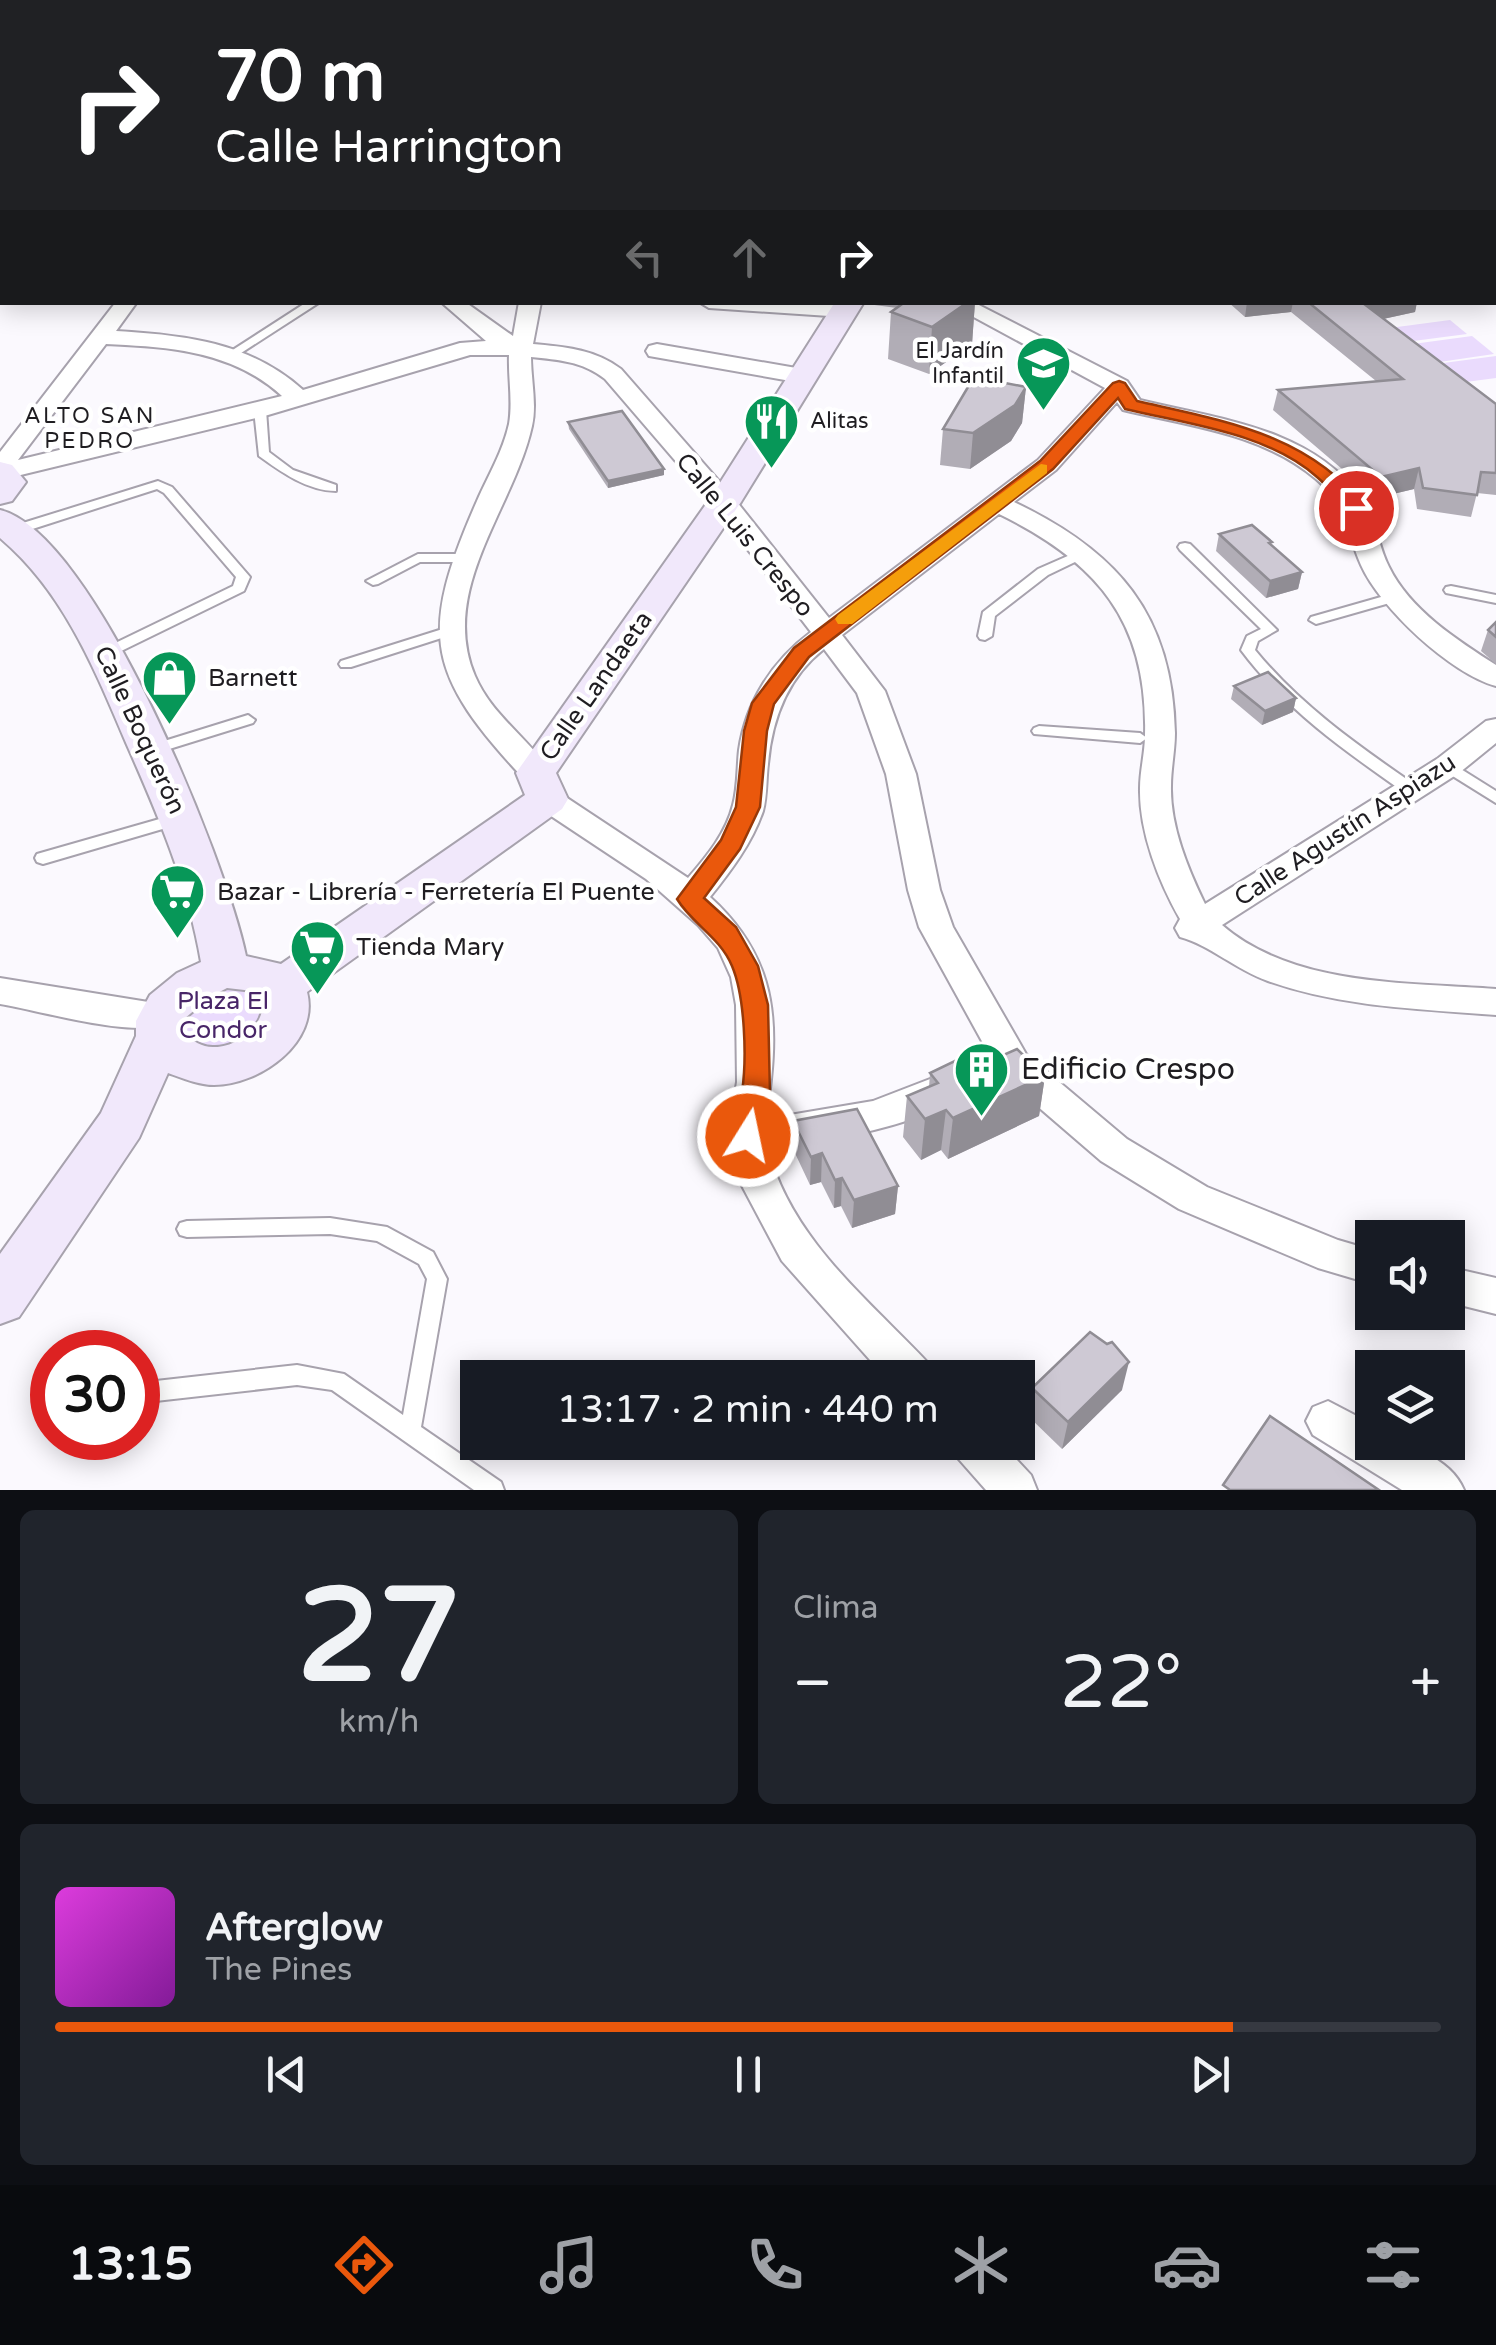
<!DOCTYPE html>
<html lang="es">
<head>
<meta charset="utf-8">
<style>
	body { margin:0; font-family:"Varela Round",sans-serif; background:#20242c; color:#f1f3f6; height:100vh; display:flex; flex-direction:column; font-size:38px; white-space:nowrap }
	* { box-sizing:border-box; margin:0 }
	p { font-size:32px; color:#9ea1a6 }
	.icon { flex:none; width:55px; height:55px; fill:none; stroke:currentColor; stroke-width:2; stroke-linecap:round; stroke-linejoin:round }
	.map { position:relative; height:1490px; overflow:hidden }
	.panel { display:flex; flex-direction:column; gap:20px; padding:20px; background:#0d0f14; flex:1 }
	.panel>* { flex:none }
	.top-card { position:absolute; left:0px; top:0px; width:1498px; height:305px; box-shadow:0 5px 25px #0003; background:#202124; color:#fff; overflow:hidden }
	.fabs { position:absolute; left:1355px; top:1220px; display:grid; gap:20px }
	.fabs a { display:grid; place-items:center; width:110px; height:110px; border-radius:0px; background:#171b24; box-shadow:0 5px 25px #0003; font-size:50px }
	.speed { position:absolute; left:30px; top:1330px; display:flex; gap:20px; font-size:50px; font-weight:700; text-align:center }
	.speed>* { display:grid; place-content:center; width:130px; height:130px; border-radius:50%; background:#171b24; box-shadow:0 5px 25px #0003; line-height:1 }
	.speed .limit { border:15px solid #d22; background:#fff; color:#111 }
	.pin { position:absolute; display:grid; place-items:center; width:85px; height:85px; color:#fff; margin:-42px; border:5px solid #fff; border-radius:50%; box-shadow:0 2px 10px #0007 }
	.me { position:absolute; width:110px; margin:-55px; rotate:10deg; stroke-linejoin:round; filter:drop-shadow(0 0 8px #0008) }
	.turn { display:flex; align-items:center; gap:35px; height:210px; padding:0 50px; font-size:45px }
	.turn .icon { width:130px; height:130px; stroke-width:2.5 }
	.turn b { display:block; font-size:70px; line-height:85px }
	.lanes { display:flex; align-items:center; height:95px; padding:0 50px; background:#0003; justify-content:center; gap:50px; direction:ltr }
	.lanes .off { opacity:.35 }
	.big { font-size:75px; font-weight:600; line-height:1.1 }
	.panel .widget { flex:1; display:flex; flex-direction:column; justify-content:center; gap:15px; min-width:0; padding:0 35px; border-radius:15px; background:#20242c }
	.panel .dial { align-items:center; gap:0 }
	.dial b { font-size:130px; line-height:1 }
	.song { display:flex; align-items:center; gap:30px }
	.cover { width:120px; height:120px; border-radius:15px; background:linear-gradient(135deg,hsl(300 70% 55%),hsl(290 70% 35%)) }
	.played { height:10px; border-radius:5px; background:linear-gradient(90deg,#ea580c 85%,#363941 85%) }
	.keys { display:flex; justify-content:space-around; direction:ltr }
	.heat { display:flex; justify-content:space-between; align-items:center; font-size:55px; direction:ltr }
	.panel .tiles { flex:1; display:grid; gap:20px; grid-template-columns:1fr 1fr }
	.widget:last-child { grid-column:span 2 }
	.trip { position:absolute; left:460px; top:1360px; width:575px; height:100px; border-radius:0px; background:#171b24; box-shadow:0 5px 25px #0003; font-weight:600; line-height:100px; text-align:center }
	.tabs { display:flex; height:160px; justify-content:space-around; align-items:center; background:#090b0e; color:#9ea1a6 }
	.tabs .icon { width:70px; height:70px }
	.tabs .current { color:#ea580c }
	.tabs b { font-size:45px; color:#f1f3f6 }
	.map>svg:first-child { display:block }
	.green { fill:#eadbfd }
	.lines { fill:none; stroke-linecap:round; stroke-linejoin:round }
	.lane-casing { stroke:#a7a2ad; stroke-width:4 }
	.street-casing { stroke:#a7a2ad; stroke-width:4 }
	.secondary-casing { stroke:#a7a2ad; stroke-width:4 }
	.lane { fill:#fff; fill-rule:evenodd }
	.street { fill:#fff; fill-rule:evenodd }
	.secondary { fill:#f1e8fb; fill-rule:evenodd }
	.wall { fill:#b1adb6 }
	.shaded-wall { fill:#908d94 }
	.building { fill:#cec9d4; stroke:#908d94; stroke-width:2.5 }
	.route { fill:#ea580c; stroke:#983908; stroke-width:2.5 }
	.slow { fill:#f59e0b }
	.labels { text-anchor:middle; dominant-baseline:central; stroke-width:9; stroke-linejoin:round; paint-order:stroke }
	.far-poi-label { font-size:22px; fill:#1f1d21; stroke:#fff; text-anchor:end }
	.far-neighbourhood-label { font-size:22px; letter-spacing:2.5px; fill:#1f1d21; stroke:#fff }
	.street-label { font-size:25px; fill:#1f1d21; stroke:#fff }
	.poi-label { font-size:25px; fill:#1f1d21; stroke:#fff; text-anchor:start }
	.park-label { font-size:25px; fill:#482568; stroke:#fff }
	.near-poi-label { font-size:30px; fill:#1f1d21; stroke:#fff; text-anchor:start }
</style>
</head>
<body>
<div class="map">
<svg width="1496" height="1490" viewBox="0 0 1496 1490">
	<rect width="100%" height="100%" fill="#fbf9fe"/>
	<g class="green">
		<polygon points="1450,320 1467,334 1398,343 1382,329"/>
		<polygon points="1472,336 1494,354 1419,365 1398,346"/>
		<polygon points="1496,356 1496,378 1443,385 1421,366"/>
		<path d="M242,984C301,1015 232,1058 198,1044C171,1033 181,1002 203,991C214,987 230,987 242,984Z"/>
	</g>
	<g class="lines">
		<defs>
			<g id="lane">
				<polygon points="307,302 320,302 238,355 234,356 228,353"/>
				<path d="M260,406L266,410L269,452L293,470L336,485V491C308,491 281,472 259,456L254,410Z"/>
				<polygon points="158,481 172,487 250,577 244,591 113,655 103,655 101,652 103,649 233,586 236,577 164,493 157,489 20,533 10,533 9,530 10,527"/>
				<path d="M1185,543L1190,544L1277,630L1258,641L1255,650C1300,705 1357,745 1415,785L1418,789L1415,793H1405C1345,751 1285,709 1241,650L1247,636L1261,629L1180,550L1178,547L1180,544Z"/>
				<polygon points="418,554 464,554 471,558 464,562 420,562 378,584 373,585 366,581"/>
				<polygon points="1070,555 1075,556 1077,559 1075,562 1048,575 995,616 992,636 985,640 980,639 978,636 983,612 1038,569"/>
				<polygon points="1451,586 1496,595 1496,603 1446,593 1444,590 1446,587"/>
				<polygon points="1395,593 1400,594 1402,597 1400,600 1316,624 1309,620 1311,617"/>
				<polygon points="449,627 456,631 454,634 351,667 341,667 339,664 341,661"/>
				<polygon points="248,715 255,720 253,723 150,755 142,750 145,747"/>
				<polygon points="1039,726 1140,733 1147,738 1140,743 1034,734 1032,731 1034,728"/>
				<polygon points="1448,761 1496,791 1496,803 1443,770 1440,766"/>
				<polygon points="177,814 185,819 183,823 43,864 37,862 35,858 37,854"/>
				<polygon points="330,1218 387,1227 433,1252 447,1279 421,1427 501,1482 504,1490 474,1490 332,1390 297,1385 138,1403 138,1383 297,1365 344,1374 403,1415 427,1279 419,1264 377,1241 330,1234 187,1237 180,1235 177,1229 180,1223 187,1221"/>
			</g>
			<g id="street">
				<polygon points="538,0 554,0 555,2 540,2"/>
				<rect x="1495" y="75" width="1" height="11"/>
				<rect x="0" y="85" width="2" height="10"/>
				<rect x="0" y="177" width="2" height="12"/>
				<polygon points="2,220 2,232 0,233 0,221"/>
				<rect x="1495" y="226" width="1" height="13"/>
				<path d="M116,302H137L116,331C184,335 250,342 303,390L460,343L486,341L441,302H465L513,336L519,302H541L533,344C565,347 594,349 621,369L733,497L829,618L1038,460L1105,388L946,302H973L1127,381L1140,400C1217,419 1308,427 1360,496C1377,518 1377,544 1389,567C1410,610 1457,640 1496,665V686C1451,674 1380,608 1361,565C1345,529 1350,508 1316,479C1262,433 1189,426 1123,410L1117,402L1056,470L1014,502C1117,551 1173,614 1175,733C1175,751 1171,768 1171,786C1170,826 1188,869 1205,904L1437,759L1486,721L1496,719V743L1459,773L1222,925C1294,987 1406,982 1496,989V1015C1420,1009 1341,1007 1268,981C1236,970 1210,945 1180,937L1175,928L1180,919C1159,882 1139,832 1140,788C1140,770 1145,753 1145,735C1148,621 1097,562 999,514L842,635L885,691L916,774L940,890L953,927L1026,1054L1127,1139L1207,1187L1338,1240L1372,1250V1284L1318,1268L1179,1209L1101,1161L1000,1074L919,927L908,890L886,774L857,693L824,649C787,678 772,719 768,764C766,780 767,796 763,811C752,843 731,871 710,897C782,962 779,1030 766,1119L873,1101L943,1074L956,1078L961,1088C942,1125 810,1143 768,1149C791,1239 868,1299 929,1364L935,1378H886L782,1261L740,1182L728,1135L737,1082L736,1005L731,977L718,948L698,925L646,879L536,806L531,799L536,792L547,789L558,792L688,878C707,856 726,833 733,805C738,787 737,768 739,750C746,702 772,661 811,632L715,507L605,379C582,361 559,360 531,357C531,380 537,404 532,426C514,508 438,589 475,676C492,716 529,738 551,773L547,780H525C426,674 418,635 477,501C488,476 503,451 509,424C513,401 508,378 509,355H470L268,415L0,480V452ZM106,344C170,347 233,351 282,396L18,460Z"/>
				<path d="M699,302C726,302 839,296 855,311L844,317L709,308Z"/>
				<polygon points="657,344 802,369 813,376 802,383 649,356 646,351 649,346"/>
				<path d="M0,978L173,1006L179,1015L173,1024C130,1038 47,1012 0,1004Z"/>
				<polygon points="1448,1267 1496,1278 1496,1314 1448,1302"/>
				<path d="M1328,1401L1372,1424V1442C1406,1442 1450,1457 1464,1490H1402L1313,1435L1306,1421L1313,1407Z"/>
				<polygon points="949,1442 1000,1442 1031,1475 1037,1490 986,1490 956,1456"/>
			</g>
			<g id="secondary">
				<polygon points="882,0 902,0 903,2 883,2"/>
				<rect x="0" y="21" width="2" height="12"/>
				<rect x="0" y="129" width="2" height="14"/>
				<rect x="1495" y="245" width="1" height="16"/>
				<path d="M835,302H864L741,502L556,773L568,799L562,809L307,992C320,1042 260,1085 214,1085C199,1085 182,1078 168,1073L139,1138L19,1317L0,1324V1254L101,1113L136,1036V1021L150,995L177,973L201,962C188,885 158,815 127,745C95,670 64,592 0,538V510C95,533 227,863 246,956L281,964L525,795L516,773L709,500ZM227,988L253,991L262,998C268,1022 239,1047 215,1047C203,1048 194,1041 184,1035V1019L210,997Z"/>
				<polygon points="0,462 12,465 26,482 12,501 0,504"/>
			</g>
		</defs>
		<use href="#lane" class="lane-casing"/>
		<use href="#street" class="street-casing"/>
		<use href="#secondary" class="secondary-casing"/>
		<use href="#lane" class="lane"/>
		<use href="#street" class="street"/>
		<use href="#secondary" class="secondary"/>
	</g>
	<g class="wall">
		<polygon points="816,0 867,0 867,2 817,2"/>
		<rect x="1495" y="99" width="1" height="67"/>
		<polygon points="866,302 975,302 972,344 929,374 888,359 891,312 897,308 867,304"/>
		<polygon points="1228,302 1417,302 1415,312 1383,319 1496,404 1496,495 1477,493 1471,517 1417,509 1414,489 1376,498 1273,410 1278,390 1376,381 1291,312 1245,317"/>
		<polygon points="1026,387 1022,423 1011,441 970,469 940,465 943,429"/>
		<polygon points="568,422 664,475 608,488 569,429"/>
		<polygon points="1219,534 1271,545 1302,572 1298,589 1266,598 1216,551"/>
		<polygon points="1496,622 1496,664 1481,651 1488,630"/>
		<polygon points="1234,686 1296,698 1293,712 1262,725 1231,699"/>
		<polygon points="999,1057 1045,1076 1039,1116 948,1159 941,1150 921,1160 903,1137 907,1096 929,1087 930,1073"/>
		<polygon points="793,1121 898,1186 895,1214 852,1228 841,1206 834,1208 821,1182 810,1185 793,1149"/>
		<polygon points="1032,1388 1122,1390 1062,1449 1027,1415"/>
	</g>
	<g class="shaded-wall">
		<polygon points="968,302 975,302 972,344 929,374 932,327"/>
		<polygon points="1247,302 1293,302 1291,312 1245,317"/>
		<polygon points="1373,302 1417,302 1415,312 1360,324 1364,304"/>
		<polygon points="1026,387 1022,423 1011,441 970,469 973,433"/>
		<polygon points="1419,468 1414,489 1376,498 1381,477"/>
		<polygon points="664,469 664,475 608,488 608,481"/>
		<polygon points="1302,572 1298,589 1266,598 1270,581"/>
		<polygon points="1296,698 1293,712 1262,725 1265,711"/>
		<polygon points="1045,1076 1039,1116 948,1159 953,1118"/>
		<polygon points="946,1110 941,1150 921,1160 925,1119"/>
		<polygon points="822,1153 821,1182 810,1185 811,1157"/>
		<polygon points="842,1178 841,1206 834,1208 835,1180"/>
		<polygon points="898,1186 895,1214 852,1228 854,1200"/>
		<polygon points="1129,1362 1122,1390 1062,1449 1068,1422"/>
	</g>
	<g class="building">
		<polygon points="0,0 21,0 16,2 2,2 2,9 0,10"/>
		<polygon points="26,0 223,0 241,2 48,2"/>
		<polygon points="456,0 486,0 487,2 457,2"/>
		<polygon points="1066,0 1169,0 1167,2 1064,2"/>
		<polygon points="1231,0 1496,0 1496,19 1495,2 1229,2"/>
		<rect x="1495" y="99" width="1" height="33"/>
		<polygon points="905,302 968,302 932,327 891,312"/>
		<polygon points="1308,302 1373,302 1364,304 1496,404 1496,473 1481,472 1477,495 1423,488 1419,468 1381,477 1278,390 1403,379"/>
		<polygon points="974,377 1026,387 1015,405 973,433 943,429"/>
		<polygon points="622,411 664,469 608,481 568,422"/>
		<polygon points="1252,525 1272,542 1269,543 1302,572 1270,581 1219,534"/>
		<polygon points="1496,622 1496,637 1488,630"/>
		<polygon points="1268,672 1296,698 1265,711 1234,686"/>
		<polygon points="988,1045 999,1057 1017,1049 1045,1076 953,1118 946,1110 925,1119 907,1096 938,1083 930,1073"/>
		<polygon points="857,1109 898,1186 854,1200 842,1178 835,1180 822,1153 811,1157 793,1121"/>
		<polygon points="1090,1332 1107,1344 1112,1342 1129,1362 1068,1422 1032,1388"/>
		<polygon points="1270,1416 1379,1490 1230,1490 1223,1485"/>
	</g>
	<path class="route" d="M1119,381L1125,383L1137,401C1224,421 1309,434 1366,508L1356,514L1349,512C1339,501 1329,487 1317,477C1268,433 1187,424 1125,409L1118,398L1053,469L809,657L774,704L767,731L760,807L740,849L704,898L736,927L758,966L768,1005L770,1094L762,1114V1136L758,1144L748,1148L737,1144C727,1124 740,1111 742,1092C747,1058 745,997 732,966C720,937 692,924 677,899L721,840L736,807L744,731L752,703L794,648L1040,461L1113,383Z"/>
	<polygon class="slow" points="1041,464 1047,465 1047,473 852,624 838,624 835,619 838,615"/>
	<defs>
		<symbol id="school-pin" viewBox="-11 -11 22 30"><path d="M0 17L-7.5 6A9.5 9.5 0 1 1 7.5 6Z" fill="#079758" stroke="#fff"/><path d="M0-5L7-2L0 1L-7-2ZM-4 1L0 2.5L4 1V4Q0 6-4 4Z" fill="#fff"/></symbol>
		<symbol id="restaurant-pin" viewBox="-11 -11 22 30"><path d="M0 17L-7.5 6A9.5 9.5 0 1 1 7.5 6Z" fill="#079758" stroke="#fff"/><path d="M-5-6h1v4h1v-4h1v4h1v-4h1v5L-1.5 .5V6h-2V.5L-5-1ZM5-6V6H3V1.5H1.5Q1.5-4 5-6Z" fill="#fff"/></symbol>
		<symbol id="shop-pin" viewBox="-11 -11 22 30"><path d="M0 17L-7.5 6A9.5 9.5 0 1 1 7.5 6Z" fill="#079758" stroke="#fff"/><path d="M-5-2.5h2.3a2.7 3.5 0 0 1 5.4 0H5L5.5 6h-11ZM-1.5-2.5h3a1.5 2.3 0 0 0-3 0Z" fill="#fff"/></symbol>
		<symbol id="supermarket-pin" viewBox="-11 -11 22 30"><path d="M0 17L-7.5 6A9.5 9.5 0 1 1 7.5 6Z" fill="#079758" stroke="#fff"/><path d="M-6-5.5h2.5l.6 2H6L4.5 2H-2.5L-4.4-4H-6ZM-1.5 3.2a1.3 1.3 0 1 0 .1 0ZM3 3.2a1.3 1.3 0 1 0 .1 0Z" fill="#fff"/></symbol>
		<symbol id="building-pin" viewBox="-11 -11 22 30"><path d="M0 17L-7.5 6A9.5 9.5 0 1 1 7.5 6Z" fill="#079758" stroke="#fff"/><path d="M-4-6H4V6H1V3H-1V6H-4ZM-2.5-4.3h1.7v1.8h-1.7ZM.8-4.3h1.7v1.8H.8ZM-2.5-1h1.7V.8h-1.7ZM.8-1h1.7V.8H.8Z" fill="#fff"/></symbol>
	</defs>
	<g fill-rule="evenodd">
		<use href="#school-pin" x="1012" y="332" width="63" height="86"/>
		<use href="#restaurant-pin" x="740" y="390" width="63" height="86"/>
		<use href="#shop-pin" x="138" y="646" width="63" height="86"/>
		<use href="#supermarket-pin" x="146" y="860" width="63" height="86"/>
		<use href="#supermarket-pin" x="286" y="916" width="63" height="86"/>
		<use href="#building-pin" x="950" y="1038" width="63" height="86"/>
	</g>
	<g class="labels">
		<g class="far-poi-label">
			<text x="1004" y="351">El Jardín<tspan x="1004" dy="25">Infantil</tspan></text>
			<text x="810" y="421" text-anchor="start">Alitas</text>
		</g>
		<g class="far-neighbourhood-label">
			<text x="90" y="416">ALTO SAN<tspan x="90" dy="25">PEDRO</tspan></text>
		</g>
		<g class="street-label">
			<text transform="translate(745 535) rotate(51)">Calle Luis Crespo</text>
			<text transform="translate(596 686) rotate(-55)">Calle Landaeta</text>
			<text transform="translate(140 730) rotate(65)">Calle Boquerón</text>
			<text transform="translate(1345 830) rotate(-33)">Calle Agustín Aspiazu</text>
		</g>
		<g class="poi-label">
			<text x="208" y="678">Barnett</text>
			<text x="217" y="892">Bazar - Librería - Ferretería El Puente</text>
			<text x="356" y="947">Tienda Mary</text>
		</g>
		<g class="park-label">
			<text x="223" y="1001">Plaza El<tspan x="223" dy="29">Condor</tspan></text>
		</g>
		<g class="near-poi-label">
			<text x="1021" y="1069">Edificio Crespo</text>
		</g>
	</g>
</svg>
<div class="fabs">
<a><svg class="icon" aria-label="sound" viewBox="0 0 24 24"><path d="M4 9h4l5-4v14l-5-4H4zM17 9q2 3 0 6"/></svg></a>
<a><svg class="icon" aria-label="layers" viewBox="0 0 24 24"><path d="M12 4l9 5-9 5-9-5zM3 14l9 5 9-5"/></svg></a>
</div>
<div class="speed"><div class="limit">30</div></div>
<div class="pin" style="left:1356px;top:508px;background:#d93025"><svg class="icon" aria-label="arrive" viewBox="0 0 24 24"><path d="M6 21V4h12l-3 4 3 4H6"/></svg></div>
<svg class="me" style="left:748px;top:1136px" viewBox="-20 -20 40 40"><circle r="17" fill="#ea580c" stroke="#fff" stroke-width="3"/><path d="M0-11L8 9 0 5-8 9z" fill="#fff"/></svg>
<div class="trip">13:17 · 2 min · 440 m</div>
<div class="top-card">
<div class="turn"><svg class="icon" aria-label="right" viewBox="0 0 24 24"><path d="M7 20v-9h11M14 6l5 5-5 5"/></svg><div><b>70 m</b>Calle Harrington</div></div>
<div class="lanes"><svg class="icon off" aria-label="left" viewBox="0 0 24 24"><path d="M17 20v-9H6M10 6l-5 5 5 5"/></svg><svg class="icon off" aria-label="ahead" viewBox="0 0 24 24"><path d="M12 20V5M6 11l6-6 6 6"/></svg><svg class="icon" aria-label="right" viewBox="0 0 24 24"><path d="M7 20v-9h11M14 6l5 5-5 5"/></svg></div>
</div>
</div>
<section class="panel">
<div class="tiles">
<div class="widget dial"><b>27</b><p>km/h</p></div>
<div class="widget"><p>Clima</p>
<div class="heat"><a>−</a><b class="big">22°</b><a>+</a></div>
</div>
<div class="widget">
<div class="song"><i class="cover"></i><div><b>Afterglow</b><p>The Pines</p></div></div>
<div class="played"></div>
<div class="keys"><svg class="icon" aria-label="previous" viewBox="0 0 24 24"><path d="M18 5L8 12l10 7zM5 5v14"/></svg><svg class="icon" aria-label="pause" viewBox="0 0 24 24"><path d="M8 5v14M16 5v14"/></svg><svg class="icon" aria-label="next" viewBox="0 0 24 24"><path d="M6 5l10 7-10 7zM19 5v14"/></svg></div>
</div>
</div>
</section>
<nav class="tabs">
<b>13:15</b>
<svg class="icon current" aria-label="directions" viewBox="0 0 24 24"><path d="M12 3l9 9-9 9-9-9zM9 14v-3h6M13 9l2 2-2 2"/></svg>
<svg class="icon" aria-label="music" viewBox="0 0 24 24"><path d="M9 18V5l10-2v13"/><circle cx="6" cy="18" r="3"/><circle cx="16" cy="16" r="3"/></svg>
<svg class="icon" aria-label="phone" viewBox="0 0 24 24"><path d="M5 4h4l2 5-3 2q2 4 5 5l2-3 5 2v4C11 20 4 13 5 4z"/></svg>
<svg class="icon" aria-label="climate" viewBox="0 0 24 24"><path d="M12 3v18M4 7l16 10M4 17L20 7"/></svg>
<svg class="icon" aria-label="car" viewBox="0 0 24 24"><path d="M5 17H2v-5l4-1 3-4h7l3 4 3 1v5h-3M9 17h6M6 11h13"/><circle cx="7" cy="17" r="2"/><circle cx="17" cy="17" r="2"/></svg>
<svg class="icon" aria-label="filters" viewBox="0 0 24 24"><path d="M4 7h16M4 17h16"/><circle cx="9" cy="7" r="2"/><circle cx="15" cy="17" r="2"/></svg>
</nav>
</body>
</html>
